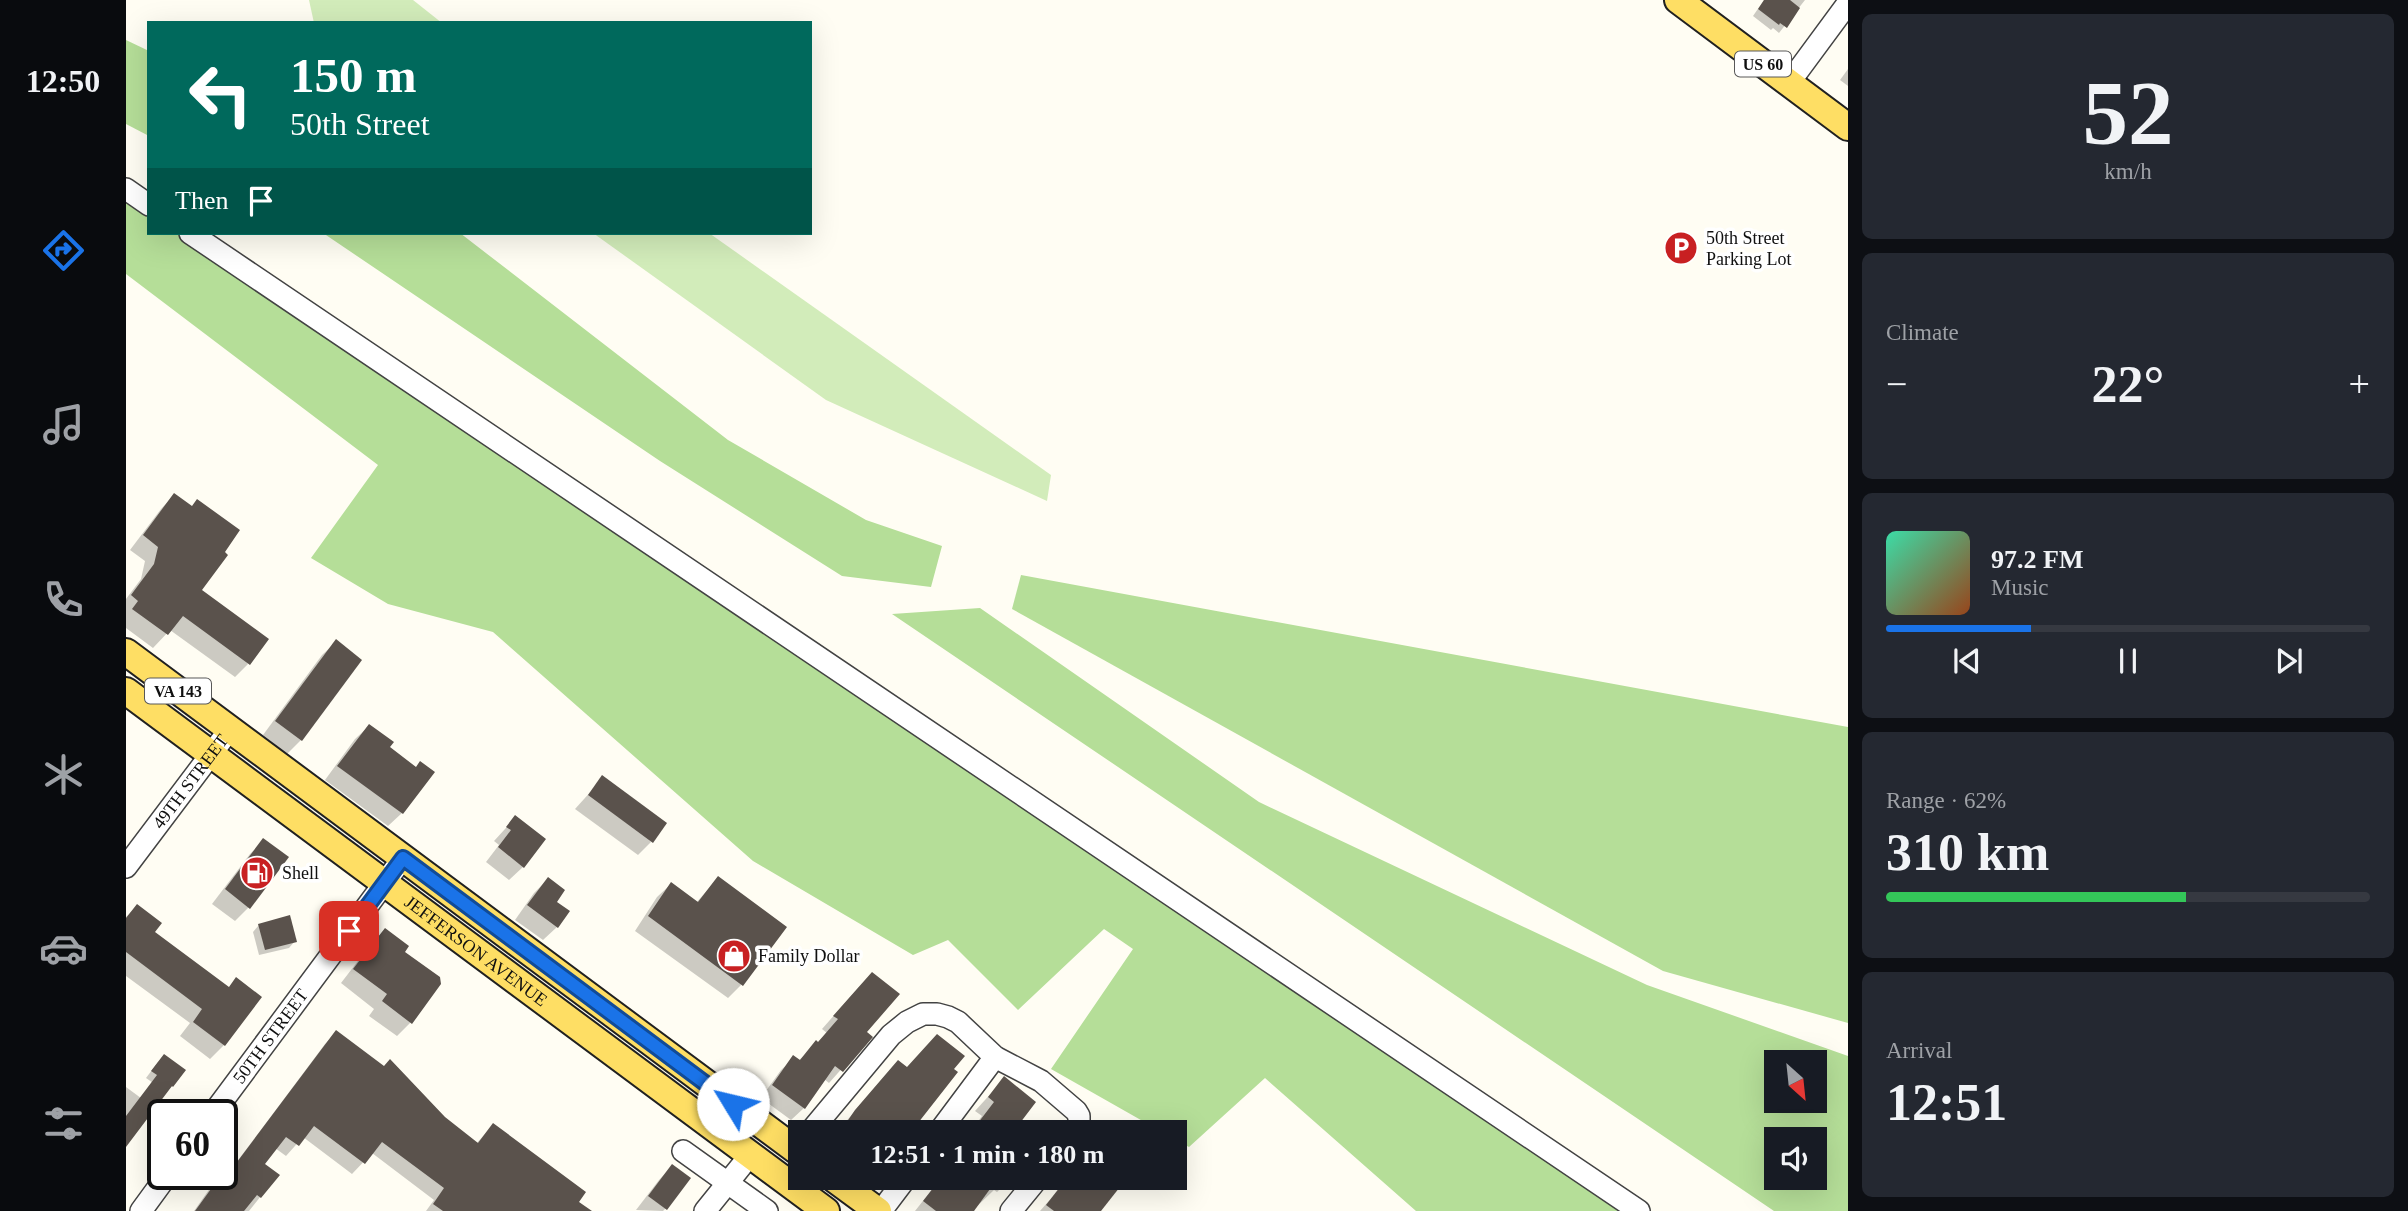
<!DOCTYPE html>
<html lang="en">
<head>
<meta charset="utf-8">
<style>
	body { margin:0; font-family:"Times New Roman",serif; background:#242831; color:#f1f3f6; height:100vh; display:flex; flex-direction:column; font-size:26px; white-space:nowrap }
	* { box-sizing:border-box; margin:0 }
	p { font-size:23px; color:#9ea1a6 }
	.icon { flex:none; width:38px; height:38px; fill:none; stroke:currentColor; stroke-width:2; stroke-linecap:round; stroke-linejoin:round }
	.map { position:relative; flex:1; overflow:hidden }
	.panel { display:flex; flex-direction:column; gap:14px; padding:14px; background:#0d0f14; width:560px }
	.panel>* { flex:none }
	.banner { position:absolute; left:21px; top:21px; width:665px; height:214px; border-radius:0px; box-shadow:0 7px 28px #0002; background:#00695c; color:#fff; overflow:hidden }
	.needle { width:46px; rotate:153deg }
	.controls { position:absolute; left:1638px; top:1050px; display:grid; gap:14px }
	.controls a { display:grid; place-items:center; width:63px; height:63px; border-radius:0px; background:#171b24; box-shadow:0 7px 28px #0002; font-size:35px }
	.speed { position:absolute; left:21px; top:1099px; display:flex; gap:14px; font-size:35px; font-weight:700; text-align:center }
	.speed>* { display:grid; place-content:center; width:91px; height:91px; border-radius:50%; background:#171b24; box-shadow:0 7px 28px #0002; line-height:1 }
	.speed .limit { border:4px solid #111; border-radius:10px; background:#fff; color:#111 }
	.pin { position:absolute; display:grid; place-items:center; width:60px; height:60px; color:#fff; margin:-30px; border-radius:14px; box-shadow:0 4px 10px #0006 }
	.me { position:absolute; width:77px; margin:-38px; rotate:306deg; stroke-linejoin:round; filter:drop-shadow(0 0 5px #0008) }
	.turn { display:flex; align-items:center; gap:24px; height:147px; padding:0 28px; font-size:32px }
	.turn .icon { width:91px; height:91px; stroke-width:2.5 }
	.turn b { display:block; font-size:49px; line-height:60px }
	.then { display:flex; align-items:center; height:66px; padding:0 28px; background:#0003; gap:14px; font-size:26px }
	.big { font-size:52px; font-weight:700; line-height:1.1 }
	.panel .widget { flex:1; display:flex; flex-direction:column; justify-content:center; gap:10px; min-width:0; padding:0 24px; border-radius:10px; background:#242831 }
	.panel .dial { align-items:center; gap:0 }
	.dial b { font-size:91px; line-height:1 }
	.song { display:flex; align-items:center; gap:21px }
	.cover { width:84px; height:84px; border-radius:10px; background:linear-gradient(135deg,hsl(160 70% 55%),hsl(20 70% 35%)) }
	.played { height:7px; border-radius:4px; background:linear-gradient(90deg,#1a73e8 30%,#363941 30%) }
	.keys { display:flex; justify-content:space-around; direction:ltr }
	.heat { display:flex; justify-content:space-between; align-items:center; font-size:38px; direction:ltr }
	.charge { height:10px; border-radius:5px; background:linear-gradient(90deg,#34c759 62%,#363941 0) }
	.trip { position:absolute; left:662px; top:1120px; width:399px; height:70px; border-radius:0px; background:#171b24; box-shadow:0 7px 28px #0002; font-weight:700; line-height:70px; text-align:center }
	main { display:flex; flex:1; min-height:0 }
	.tab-bar { display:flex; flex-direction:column; width:126px; justify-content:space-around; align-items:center; background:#090b0e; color:#9ea1a6 }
	.tab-bar .icon { width:49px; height:49px }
	.tab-bar .current { color:#1a73e8 }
	.tab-bar b { font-size:32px; color:#f1f3f6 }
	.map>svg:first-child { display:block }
	.green { fill:#d2ecba }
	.forest { fill:#b5de98; fill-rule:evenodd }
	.shadow { fill:#0003 }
	.building { fill:#5a524c }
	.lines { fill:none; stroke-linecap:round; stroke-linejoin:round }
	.minor-casing { stroke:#434343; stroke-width:24 }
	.major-casing { stroke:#212121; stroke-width:30 }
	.minor { stroke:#fff; stroke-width:21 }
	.major { stroke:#fede64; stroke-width:26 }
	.route-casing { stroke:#114b97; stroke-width:18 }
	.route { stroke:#1a73e8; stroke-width:12 }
	.labels { text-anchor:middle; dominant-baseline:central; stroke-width:7; stroke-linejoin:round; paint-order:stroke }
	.shield { fill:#fff; stroke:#585858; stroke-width:2 }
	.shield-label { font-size:16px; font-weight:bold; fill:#101010 }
	.poi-label { font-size:18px; fill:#101010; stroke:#fff; text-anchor:start }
	.street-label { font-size:18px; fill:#101010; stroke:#fff }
</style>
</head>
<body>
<main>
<nav class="tab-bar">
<b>12:50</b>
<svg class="icon current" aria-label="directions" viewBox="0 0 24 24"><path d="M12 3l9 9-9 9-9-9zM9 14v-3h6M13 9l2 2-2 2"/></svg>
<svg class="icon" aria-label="music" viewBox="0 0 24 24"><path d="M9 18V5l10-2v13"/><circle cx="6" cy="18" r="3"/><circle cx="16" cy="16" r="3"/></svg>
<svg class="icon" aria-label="phone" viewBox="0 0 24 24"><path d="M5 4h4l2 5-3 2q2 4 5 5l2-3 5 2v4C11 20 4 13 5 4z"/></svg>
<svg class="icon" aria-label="climate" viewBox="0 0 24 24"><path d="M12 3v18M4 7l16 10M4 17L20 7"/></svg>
<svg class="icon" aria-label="car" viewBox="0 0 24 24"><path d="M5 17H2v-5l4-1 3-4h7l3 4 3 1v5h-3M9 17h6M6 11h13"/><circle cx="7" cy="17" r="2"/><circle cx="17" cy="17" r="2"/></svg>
<svg class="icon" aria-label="filters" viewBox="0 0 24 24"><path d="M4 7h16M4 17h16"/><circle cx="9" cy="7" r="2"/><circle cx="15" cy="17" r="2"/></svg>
</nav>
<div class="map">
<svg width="1722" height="1211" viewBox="0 0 1722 1211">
	<rect width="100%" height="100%" fill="#fffdf3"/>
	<g class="green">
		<polygon points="183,0 287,0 316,23 188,23"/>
		<polygon points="467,233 583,233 925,475 921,501 700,400"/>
	</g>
	<g class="forest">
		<polygon points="0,40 23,51 23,136 0,124"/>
		<polygon points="0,186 23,201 23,233 68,233 1494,1211 1290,1211 1139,1078 1063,1147 1048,1139 1048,1132 1036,1132 925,1069 1007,949 978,929 892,1010 822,940 787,955 627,861 367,632 262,604 185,558 252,465 0,274"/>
		<polygon points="197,233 334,233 602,440 740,520 816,546 805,587 716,576 534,461"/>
		<polygon points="895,575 1722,727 1722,1023 1537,971 886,609"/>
		<path d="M854,608L1133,802L1521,985L1722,1056V1211H1648L766,614ZM1689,1062V1101H1650V1062ZM1689,1139V1178H1650V1139Z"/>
	</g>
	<g class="shadow">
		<polygon points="1638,0 1679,0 1653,33 1647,28 1645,30 1627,16"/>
		<polygon points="1722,69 1722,86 1714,80"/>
		<polygon points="48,495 73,590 122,664 109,677 44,630 27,648 0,628 0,599 15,579 19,561 4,550 35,509"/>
		<polygon points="210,642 233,661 175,740 161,754 137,735 196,655"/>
		<polygon points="243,726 261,747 289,768 276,813 262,826 199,780 229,739"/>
		<polygon points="477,778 525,842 512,855 449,809"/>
		<polygon points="389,818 397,867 383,880 360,862 373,845 368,841"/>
		<polygon points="138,840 123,907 109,921 86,904 124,854"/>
		<polygon points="592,878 615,985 602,998 509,931 531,897 545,884 570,903"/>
		<polygon points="422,879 428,902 431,927 417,940 389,920 408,893"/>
		<polygon points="11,906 26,932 102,988 133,997 98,1045 84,1059 54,1036 64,1023 0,976 0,917"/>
		<polygon points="133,925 169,941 163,948 133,955 127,932"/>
		<polygon points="259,930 276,952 284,1023 271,1036 243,1016 248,1009 215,983 245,944"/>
		<polygon points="733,987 738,1032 744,1037 703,1083 698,1079 678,1108 665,1120 635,1098 655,1070 668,1058 672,1061 691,1044 701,1033 696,1029"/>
		<polygon points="210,1033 350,1144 367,1125 463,1211 300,1211 308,1200 246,1153 226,1174 177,1137 160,1156 149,1148 137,1165 151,1176 123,1211 68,1211 87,1184 98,1173 101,1175 199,1044"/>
		<polygon points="32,1062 46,1086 40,1092 20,1078"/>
		<polygon points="780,1069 790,1123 793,1126 788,1132 711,1132 759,1076"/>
		<polygon points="878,1079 892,1123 904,1132 844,1132 856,1116 849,1111"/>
		<polygon points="0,1087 27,1107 0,1145"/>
		<polygon points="546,1166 540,1208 537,1211 510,1210 533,1180"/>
		<polygon points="735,1178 752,1178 745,1185"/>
		<polygon points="815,1178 885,1178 871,1192 868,1190 846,1211 789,1211"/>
		<polygon points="943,1178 997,1178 972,1211 914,1211"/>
	</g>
	<g class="building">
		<polygon points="1638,0 1664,0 1674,8 1661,28 1654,23 1653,25 1632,9"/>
		<polygon points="48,493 66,506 71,499 114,530 99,552 102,555 76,590 143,639 124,665 57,616 42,635 6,609 12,601 5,595 28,564 32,547 17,535"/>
		<polygon points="210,639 236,660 176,741 149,721"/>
		<polygon points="243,724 268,742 264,747 290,767 294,761 309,772 277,814 211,766"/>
		<polygon points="476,775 541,823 527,843 462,795"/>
		<polygon points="389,815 420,839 398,868 372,847 385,830 380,827"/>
		<polygon points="137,838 163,857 124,909 99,889"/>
		<polygon points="592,876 661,927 617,986 522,916 545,882 572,902"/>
		<polygon points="422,877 439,890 431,902 444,911 432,928 401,905"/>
		<polygon points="11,904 36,923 29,932 103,987 110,977 136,997 99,1046 67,1022 76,1009 0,952 0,918"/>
		<polygon points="164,915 171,942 139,950 132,924"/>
		<polygon points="259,928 283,946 279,952 314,977 315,984 286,1024 256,1001 261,994 227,969"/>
		<polygon points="746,972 774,994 741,1032 747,1037 717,1072 709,1066 679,1109 646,1085 667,1055 674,1060 690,1040 692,1042 712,1019 707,1016"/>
		<polygon points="210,1030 258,1066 264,1059 319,1117 352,1143 367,1123 460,1192 453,1202 466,1211 317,1211 307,1204 318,1188 256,1142 239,1164 188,1126 173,1146 160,1137 139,1164 154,1175 135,1198 131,1195 118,1211 69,1211 98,1171 102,1174"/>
		<polygon points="811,1034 839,1056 828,1069 832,1072 792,1123 800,1129 800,1132 714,1132 729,1110 772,1060 781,1067"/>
		<polygon points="38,1054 60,1070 47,1087 46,1086 0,1147 0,1116 31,1075 25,1071"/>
		<polygon points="878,1076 910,1102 894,1123 906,1132 863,1132 852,1123 868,1102 862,1097"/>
		<polygon points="546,1164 565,1178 541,1210 522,1196"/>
		<polygon points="815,1178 872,1178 848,1211 810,1211 797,1201"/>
		<polygon points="941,1178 1001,1178 975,1211 928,1211 920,1205"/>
	</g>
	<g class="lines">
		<defs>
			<g id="minor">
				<polyline points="1663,83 1722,3"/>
				<polyline points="0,189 23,205"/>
				<polyline points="64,233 1513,1211"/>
				<path id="s1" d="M0,867L104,729"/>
				<path id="s2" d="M86,1115L277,858"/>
				<polyline points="684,1132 765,1035 781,1022 797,1014 811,1014 822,1017 832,1022 869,1057 915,1081 950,1111 953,1116 953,1132"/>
				<polyline points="813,1132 869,1057"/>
				<polyline points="557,1151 641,1211"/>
				<polyline points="15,1211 42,1174"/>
				<polyline points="579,1211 625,1154"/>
				<polyline points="755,1211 780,1178"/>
				<polyline points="885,1211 912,1178"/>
			</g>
			<g id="major">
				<polyline points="1552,0 1722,127"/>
				<polyline points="0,652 674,1153"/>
				<path id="s3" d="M0,691L700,1211"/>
				<polyline points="707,1178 752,1211"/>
			</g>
		</defs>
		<use href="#minor" class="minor-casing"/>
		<use href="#major" class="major-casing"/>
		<use href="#minor" class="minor"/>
		<use href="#major" class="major"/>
	</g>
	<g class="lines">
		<defs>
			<polyline id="route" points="223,931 277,858 607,1104"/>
		</defs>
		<use href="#route" class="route-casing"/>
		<use href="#route" class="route"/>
	</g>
	<defs>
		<symbol id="parking-disc" viewBox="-11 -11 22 22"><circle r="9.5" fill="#c82022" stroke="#fff"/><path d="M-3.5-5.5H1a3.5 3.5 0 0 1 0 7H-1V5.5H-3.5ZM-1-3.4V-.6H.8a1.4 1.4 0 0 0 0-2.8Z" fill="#fff"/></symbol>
		<symbol id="fuel-disc" viewBox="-11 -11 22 22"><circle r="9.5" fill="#c82022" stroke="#fff"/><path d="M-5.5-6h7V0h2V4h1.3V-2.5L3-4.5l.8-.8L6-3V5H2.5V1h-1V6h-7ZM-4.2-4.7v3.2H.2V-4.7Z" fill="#fff"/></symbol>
		<symbol id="shop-disc" viewBox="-11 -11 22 22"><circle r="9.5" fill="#c82022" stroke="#fff"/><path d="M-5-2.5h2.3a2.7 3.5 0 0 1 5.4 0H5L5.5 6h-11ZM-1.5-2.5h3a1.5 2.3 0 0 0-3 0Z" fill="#fff"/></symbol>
	</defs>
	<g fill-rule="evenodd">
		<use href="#parking-disc" x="1536" y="229" width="38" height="38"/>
		<use href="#fuel-disc" x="112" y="854" width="38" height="38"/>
		<use href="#shop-disc" x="589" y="937" width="38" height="38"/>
	</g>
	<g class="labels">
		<g class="shield">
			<rect x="1609" y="51.5" width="56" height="25" rx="5"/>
			<rect x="19" y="678.5" width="66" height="25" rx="5"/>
		</g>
		<g class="shield-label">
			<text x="1637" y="64">US 60</text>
			<text x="52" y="691">VA 143</text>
		</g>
		<g class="poi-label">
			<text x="1580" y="238">50th Street<tspan x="1580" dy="21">Parking Lot</tspan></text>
			<text x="156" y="873">Shell</text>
			<text x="632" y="956">Family Dollar</text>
		</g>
		<g class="street-label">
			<text stroke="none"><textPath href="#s1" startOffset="107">49TH STREET</textPath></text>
			<text stroke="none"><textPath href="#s3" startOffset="436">JEFFERSON AVENUE</textPath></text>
			<text stroke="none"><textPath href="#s2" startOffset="98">50TH STREET</textPath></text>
		</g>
	</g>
</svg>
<div class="controls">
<a><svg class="needle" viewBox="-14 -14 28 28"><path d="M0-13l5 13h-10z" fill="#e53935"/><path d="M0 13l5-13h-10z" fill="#9ea1a6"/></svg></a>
<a><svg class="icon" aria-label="sound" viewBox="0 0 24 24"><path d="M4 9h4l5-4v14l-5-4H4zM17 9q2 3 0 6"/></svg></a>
</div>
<div class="speed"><div class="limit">60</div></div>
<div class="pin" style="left:223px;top:931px;background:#d93025"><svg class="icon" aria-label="arrive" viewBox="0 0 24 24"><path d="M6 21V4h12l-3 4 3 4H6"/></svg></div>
<svg class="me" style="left:607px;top:1104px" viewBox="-20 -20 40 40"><circle r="19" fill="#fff"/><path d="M0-13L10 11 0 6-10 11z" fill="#1a73e8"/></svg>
<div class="trip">12:51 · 1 min · 180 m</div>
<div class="banner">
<div class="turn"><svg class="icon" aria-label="left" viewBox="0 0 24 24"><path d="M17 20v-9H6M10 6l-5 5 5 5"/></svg><div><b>150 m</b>50th Street</div></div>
<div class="then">Then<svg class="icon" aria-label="arrive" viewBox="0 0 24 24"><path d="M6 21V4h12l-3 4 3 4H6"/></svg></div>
</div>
</div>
<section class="panel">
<div class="widget dial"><b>52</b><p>km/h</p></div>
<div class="widget"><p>Climate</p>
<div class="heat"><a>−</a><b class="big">22°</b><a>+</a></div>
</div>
<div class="widget">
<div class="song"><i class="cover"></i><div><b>97.2 FM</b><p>Music</p></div></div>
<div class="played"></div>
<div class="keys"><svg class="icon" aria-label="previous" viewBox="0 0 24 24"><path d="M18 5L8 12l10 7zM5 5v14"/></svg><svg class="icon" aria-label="pause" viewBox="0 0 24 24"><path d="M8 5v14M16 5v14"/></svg><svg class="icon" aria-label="next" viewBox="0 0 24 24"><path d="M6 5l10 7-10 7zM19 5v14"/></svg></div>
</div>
<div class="widget"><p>Range · 62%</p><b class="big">310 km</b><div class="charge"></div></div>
<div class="widget"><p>Arrival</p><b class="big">12:51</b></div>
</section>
</main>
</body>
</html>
